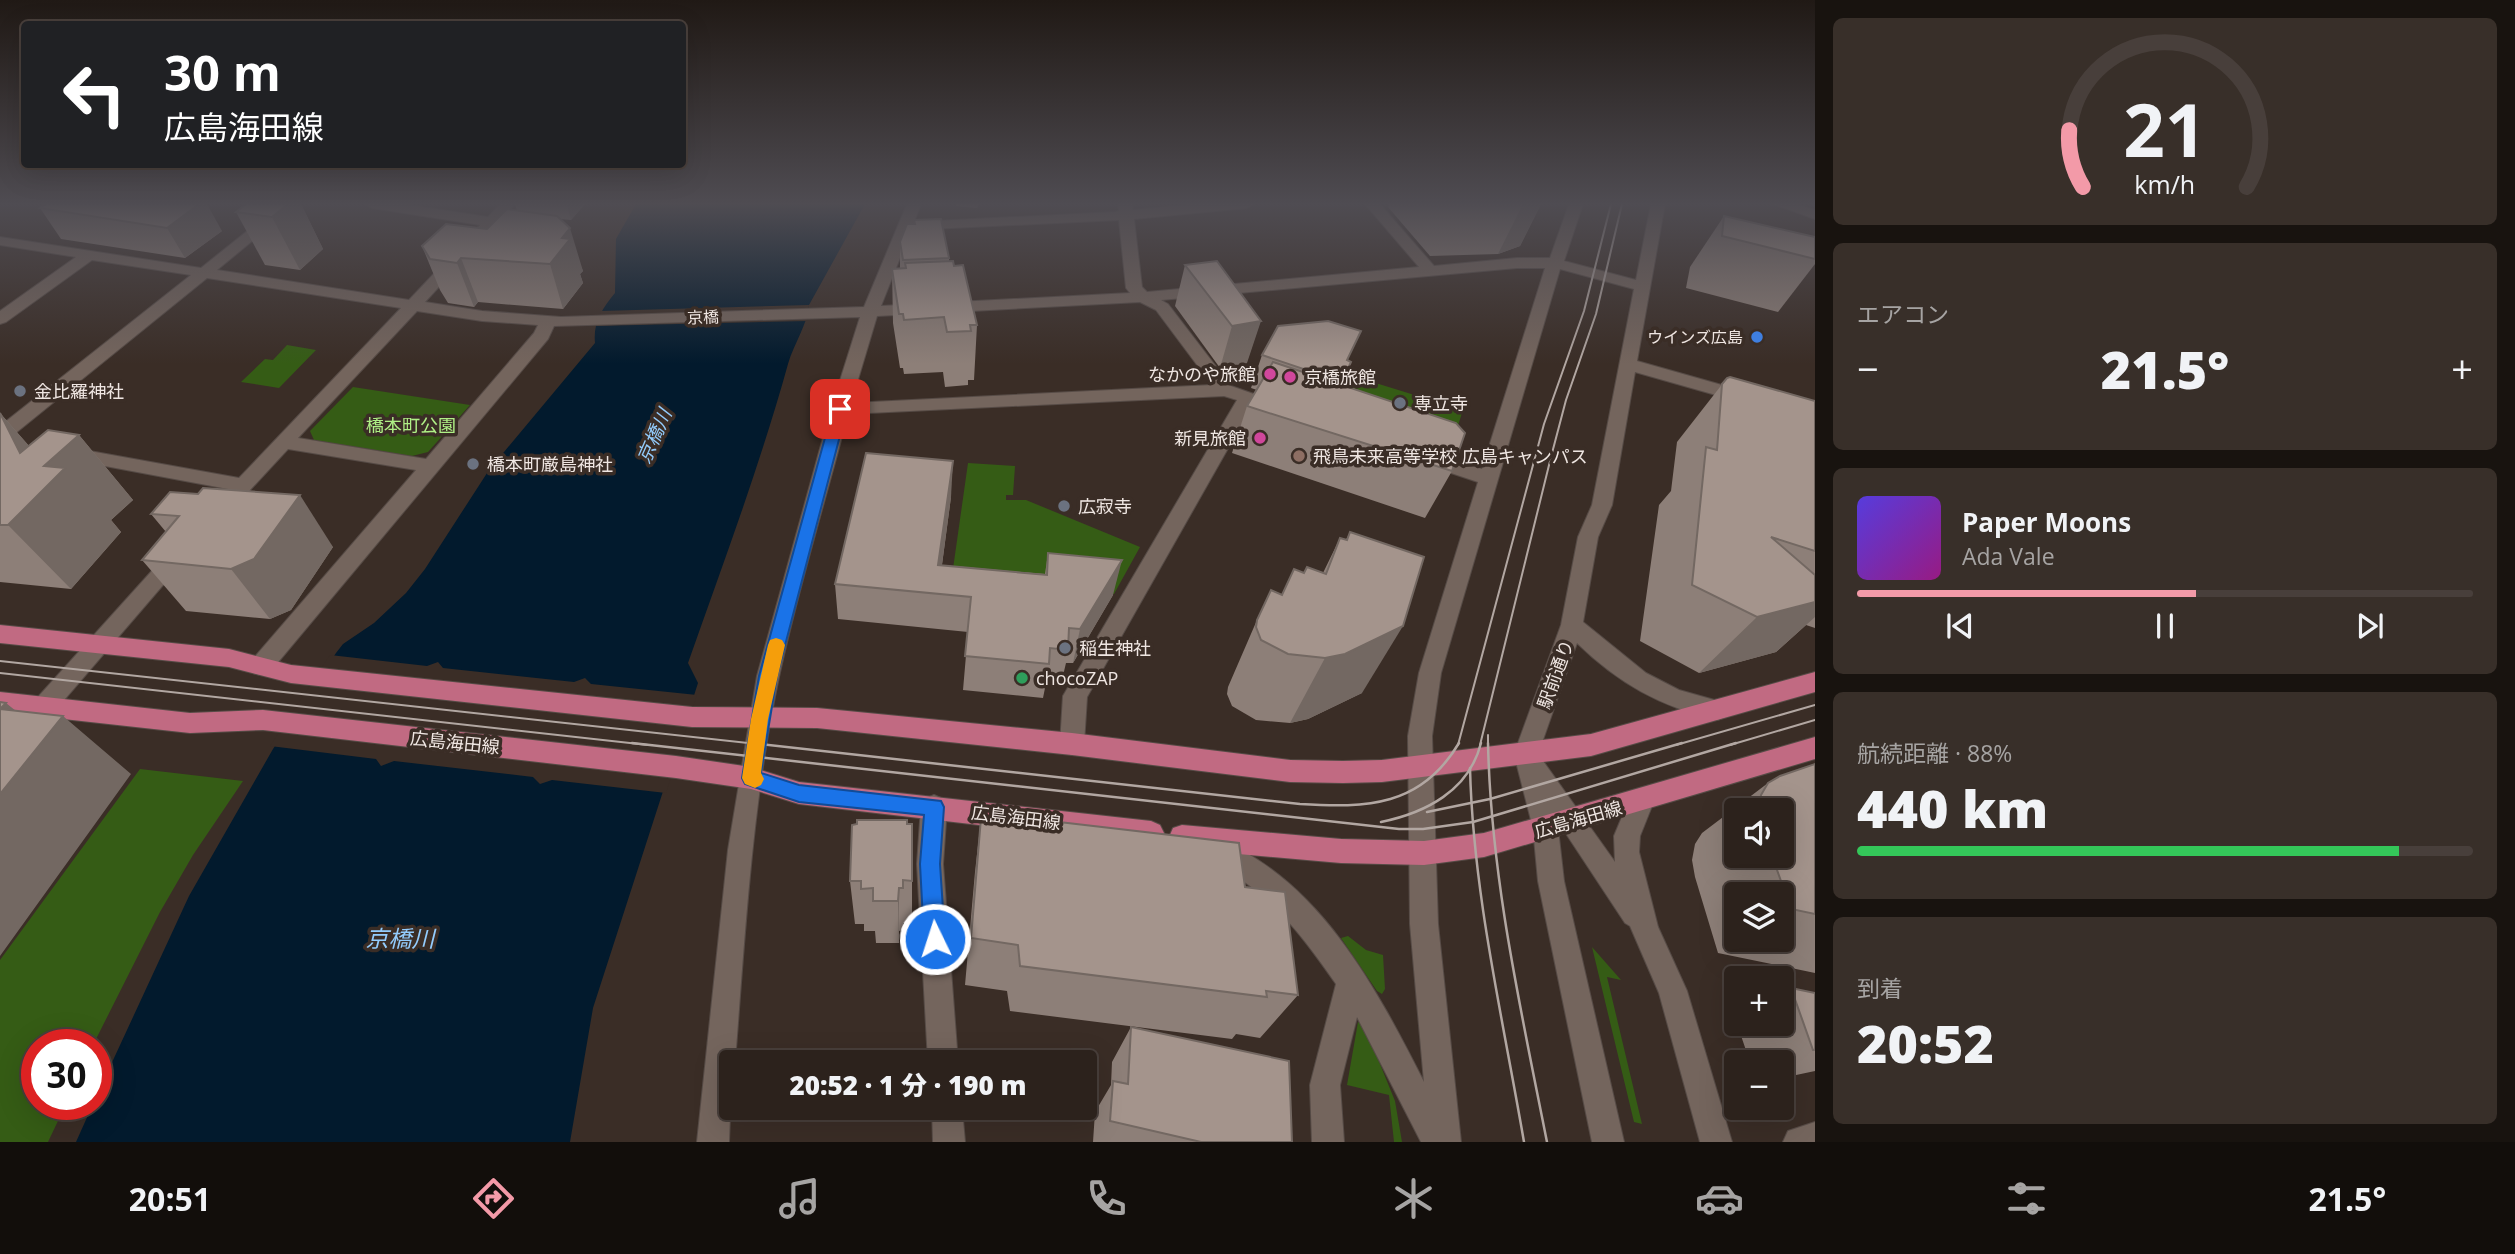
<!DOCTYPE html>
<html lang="ja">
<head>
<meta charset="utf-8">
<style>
	body { margin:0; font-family:"Open Sans","Noto Sans JP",sans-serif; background:#382f29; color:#f1f3f6; height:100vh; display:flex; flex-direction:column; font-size:26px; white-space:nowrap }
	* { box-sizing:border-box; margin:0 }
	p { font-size:23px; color:#a6a4a3 }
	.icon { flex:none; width:38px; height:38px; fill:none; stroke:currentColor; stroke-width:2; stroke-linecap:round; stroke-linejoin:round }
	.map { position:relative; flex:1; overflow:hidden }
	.side { display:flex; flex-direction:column; gap:18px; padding:18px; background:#18130f; width:700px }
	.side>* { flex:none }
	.hud { position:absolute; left:21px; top:21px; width:665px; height:147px; border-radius:7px; box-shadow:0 7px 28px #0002,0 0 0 2px #483f3b; background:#202124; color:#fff; overflow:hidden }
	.controls { position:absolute; left:1724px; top:798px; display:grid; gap:14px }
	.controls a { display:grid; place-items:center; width:70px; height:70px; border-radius:7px; background:#2c221c; box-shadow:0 7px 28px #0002,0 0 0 2px #483f3b; font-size:35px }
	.speed { position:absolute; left:21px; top:1029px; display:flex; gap:14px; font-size:35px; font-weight:700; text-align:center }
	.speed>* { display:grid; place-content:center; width:91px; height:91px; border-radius:50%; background:#2c221c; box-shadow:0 7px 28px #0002,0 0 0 2px #483f3b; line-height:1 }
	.speed .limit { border:10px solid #d22; background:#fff; color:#111 }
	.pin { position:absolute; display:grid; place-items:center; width:60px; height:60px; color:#fff; margin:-30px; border-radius:14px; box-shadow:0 4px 10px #0006 }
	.me { position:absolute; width:77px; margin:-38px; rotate:356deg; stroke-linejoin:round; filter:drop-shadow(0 0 5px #0008) }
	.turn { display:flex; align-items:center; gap:24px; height:147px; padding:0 28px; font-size:32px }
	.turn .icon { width:91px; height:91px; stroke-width:2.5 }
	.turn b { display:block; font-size:49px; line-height:60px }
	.big { font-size:52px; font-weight:800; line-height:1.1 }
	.side .widget { flex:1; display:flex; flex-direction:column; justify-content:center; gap:10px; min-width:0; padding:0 24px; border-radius:10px; background:#382f29 }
	.side .dial { align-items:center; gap:0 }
	.dial svg { height:182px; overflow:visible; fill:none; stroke:#483f3b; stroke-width:7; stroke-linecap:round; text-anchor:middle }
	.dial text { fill:#f1f3f6; stroke:none }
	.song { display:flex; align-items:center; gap:21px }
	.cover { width:84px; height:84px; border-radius:10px; background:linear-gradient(135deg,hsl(250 70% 55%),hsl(310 70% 35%)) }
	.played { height:7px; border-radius:4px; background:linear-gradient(90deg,#f39aa8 55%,#483f3b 55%) }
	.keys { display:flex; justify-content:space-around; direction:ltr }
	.heat { display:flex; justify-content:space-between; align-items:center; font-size:38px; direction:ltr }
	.charge { height:10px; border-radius:5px; background:linear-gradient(90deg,#34c759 88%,#483f3b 0) }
	.trip { position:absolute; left:719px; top:1050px; width:378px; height:70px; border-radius:7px; background:#2c221c; box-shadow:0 7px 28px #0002,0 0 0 2px #483f3b; font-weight:800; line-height:70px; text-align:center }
	.tab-bar { display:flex; height:112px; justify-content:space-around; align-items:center; background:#120e0b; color:#a6a4a3 }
	.tab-bar .icon { width:49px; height:49px }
	.tab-bar .selected { color:#f39aa8 }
	.tab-bar b { font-size:32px; color:#f1f3f6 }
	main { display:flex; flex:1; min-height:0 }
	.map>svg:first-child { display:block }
	.green { fill:#355c15 }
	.water { fill:#021a2d }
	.pier { fill:#3a2d26 }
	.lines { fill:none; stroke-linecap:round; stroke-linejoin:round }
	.minor-casing { stroke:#564b46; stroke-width:2 }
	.major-casing { stroke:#564b46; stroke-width:2 }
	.minor { fill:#74655d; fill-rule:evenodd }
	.major { fill:#c16a82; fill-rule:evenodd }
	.tram-far1 { stroke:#b2a7a2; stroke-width:2 }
	.tram { stroke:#b2a7a2; stroke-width:2.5 }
	.wall { fill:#8d7f78; fill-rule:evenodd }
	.shaded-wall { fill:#736862 }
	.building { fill:#a4948c; stroke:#736862; stroke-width:2 }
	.route { fill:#1a73e8; stroke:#114b97; stroke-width:2 }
	.slow { fill:#f59e0b }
	.shop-dot { fill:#3f7fe0; stroke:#3a2d26; stroke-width:2.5 }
	.hotel-dot { fill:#d1479c; stroke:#3a2d26; stroke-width:2.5 }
	.worship-dot { fill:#6b7280; stroke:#3a2d26; stroke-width:2.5 }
	.education-dot { fill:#8d6e63; stroke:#3a2d26; stroke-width:2.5 }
	.leisure-dot { fill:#2e9e5b; stroke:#3a2d26; stroke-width:2.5 }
	.labels { text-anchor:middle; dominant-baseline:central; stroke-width:7; stroke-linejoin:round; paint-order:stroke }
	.far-street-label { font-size:16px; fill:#efe6e2; stroke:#3a2d26 }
	.far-poi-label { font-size:16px; fill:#efe6e2; stroke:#3a2d26; text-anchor:end }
	.poi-label { font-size:18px; fill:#efe6e2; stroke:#3a2d26; text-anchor:start }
	.park-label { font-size:18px; fill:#aff086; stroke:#3a2d26 }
	.street-label { font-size:18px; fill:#efe6e2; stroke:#3a2d26 }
	.water-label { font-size:19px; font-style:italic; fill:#93ccfd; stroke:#3a2d26 }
	.near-water-label { font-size:23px; font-style:italic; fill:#93ccfd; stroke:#3a2d26 }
</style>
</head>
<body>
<main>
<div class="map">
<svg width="1815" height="1142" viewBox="0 0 1815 1142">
	<rect width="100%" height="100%" fill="#3a2d26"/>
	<g class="green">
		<polygon points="287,345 316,350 279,388 241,382 265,359 273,360"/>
		<polygon points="1350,369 1368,374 1366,380 1463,410 1450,450 1328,417"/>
		<polygon points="353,387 470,405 428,452 412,456 314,440 310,431"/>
		<polygon points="968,463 1015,466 1013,495 1006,495 1006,500 1026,500 1140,547 1114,594 1041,587 949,597"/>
		<polygon points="140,769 243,781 193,855 160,912 93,1045 37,1045 37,1104 66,1104 48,1142 0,1142 0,960"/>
		<polygon points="1348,936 1366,950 1383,955 1385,989 1382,994 1377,991 1341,938"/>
		<polygon points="1592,947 1621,980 1607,977 1642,1124 1634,1122"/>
		<polygon points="1358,1022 1365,1027 1395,1101 1402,1142 1394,1142 1389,1095 1347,1085"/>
	</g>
	<path class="water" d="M636,204H865L809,305C807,326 794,343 788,364C760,465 723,564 688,663L698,683L593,1008L570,1142H76L93,1104H96V1097L189,896L273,749L336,653L343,644L374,623L406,593L425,569L489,470L595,343C593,322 602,309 615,293L616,239Z"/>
	<g class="pier">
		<polygon points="809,305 807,321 596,326 601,311"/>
		<polygon points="330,655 427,666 438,662 443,668 574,682 585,678 591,684 697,695 666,793 552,780 540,784 533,777 394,761 381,766 376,759 270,746"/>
	</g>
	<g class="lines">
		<defs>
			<g id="minor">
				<path d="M281,204H297L217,270L409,300L480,225L372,208L365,204H403L488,217L500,204H515L425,302L482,311L561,317L864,307L907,204H921L914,222L1115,212L1119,211L1118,204H1132L1133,210L1195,204H1254L1247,208L1134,219L1142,287L1147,292L1419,267L1365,204H1380L1434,266L1517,258H1550L1569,204H1583L1564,261L1636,280L1651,204H1665L1637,361L1750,393L1753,397L1744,403L1635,372L1612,505L1598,537L1583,622L1646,673L1679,690L1725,703L1729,710L1725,717L1717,720C1661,707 1618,683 1577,643L1538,754L1615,862L1614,836L1632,793L1641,790L1650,793L1654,801L1640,836L1639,852L1658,927L1687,991L1732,1142H1700L1659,993L1630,926L1625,923L1557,820L1564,881L1624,1142H1592L1538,881L1533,828L1514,754L1561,625L1578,537L1592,505L1634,289L1560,269L1441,673L1432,736L1438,924L1461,1142H1421L1357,1017L1340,1085L1344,1142H1312L1310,1085L1336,984C1311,948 1283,909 1246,883C1232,874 1211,867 1204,851L1208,842L1217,839C1320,879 1377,990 1424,1082L1410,924L1408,736L1419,673L1478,482L1418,462L1416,457L1418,452L1425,451L1482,469L1545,268H1517L1161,300L1168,304L1231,386L1285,405L1288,409L1279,415L1252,406L1087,697L1084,744L1081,751L1072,755L1063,751L1060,744L1063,696L1237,400L1224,396L848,414C825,502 798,589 779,677C752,803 745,934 735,1062H732L729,1142H697L728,850L757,676L831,409L860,317L554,326L548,339L269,673L261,675L253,673L250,666L253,659L416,470L288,449L225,517H211L208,512L228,489L73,460L66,459L64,454L66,449L73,448L239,478L401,308L207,278L7,440L0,442V426L191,275L92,260L6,322L0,324V311L76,257L0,245V237L201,268ZM1119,220L1126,288L1130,293L881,306L911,230ZM1140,302L1156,310L1212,385L851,403L877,316ZM417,311L482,321L538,325L534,333L426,459L298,438Z"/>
				<polygon points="1773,204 1796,204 1815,210 1815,219"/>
				<polygon points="175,550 182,553 185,558 182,563 9,764 0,767 0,739 168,553"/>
				<polygon points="934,795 943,799 947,807 943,864 958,1062 928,1062 917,864 921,807 925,799"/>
				<polygon points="932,1108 962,1108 965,1142 933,1142"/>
				<polygon points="1815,1122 1815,1142 1783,1142 1788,1131"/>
			</g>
			<g id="major">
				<polygon points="0,625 229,649 291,665 692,707 817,708 1072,733 1290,760 1343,761 1382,760 1591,734 1815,672 1815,692 1591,756 1382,782 1343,783 1290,782 1072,755 817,728 692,727 291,683 229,667 0,643"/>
				<polygon points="0,692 190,713 263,710 676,756 751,767 799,782 1151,821 1160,825 1164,833 1160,841 1151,845 799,804 751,789 676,778 263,730 190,733 0,712"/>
				<polygon points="1815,737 1815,759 1484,857 1424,865 1341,863 1182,849 1173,846 1169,837 1173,828 1182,825 1341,839 1424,841 1484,833"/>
			</g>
		</defs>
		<use href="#minor" class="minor-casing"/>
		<use href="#major" class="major-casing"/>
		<use href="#minor" class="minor"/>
		<use href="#major" class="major"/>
		<g class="tram-far1">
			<polyline points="0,661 766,745"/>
			<polyline points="0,673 648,745"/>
			<polyline points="1488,735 1488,745"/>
			<polyline points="1458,745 1544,424 1584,311 1611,204"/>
			<polyline points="1480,745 1551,457 1566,400 1596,314 1622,204"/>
			<polyline points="1676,745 1815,705"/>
			<polyline points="1730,745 1815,720"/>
		</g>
		<g class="tram">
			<polyline points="632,743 1399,829 1423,829 1473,822 1736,743"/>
			<path d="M750,743L1300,804C1367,808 1421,807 1459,743"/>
			<path d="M1488,743C1491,879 1521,1010 1547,1142"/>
			<path d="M1470,768C1473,893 1503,1019 1524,1142"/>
			<polyline points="1427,812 1490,799 1682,743"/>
			<path d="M1381,822C1425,813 1469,791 1481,743"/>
		</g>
	</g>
	<g class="wall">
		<polygon points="246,204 301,204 323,249 300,270 265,265 236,212"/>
		<polygon points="515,204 585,204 571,220 560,219 583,271 580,274 583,283 563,309 478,302 474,307 448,303 440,290 422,246 487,229 517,211"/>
		<polygon points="956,204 979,204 977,208 956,206"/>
		<polygon points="1389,204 1541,204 1520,246 1498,254 1430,256 1388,207"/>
		<polygon points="40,208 222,231 185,258 61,239"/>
		<polygon points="1724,216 1815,237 1815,264 1778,312 1686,288 1690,267"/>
		<polygon points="914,220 949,258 949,261 954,266 977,325 974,380 968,380 968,385 945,387 943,372 904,374 903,368 900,368 893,323 892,269 900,269 900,242 914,224"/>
		<polygon points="1217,261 1247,363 1220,368 1175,306 1185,265"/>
		<polygon points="1262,355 1349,361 1341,385 1452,471 1425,518 1232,453 1247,406 1257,390 1251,388"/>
		<polygon points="1727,378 1815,401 1815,628 1806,625 1776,652 1699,673 1640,641 1659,505 1671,491 1677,442"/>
		<polygon points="0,413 29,446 79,435 133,500 111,520 121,532 71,589 0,582"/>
		<polygon points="170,492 333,547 291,610 270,619 186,611 142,560 166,532 151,514"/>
		<polygon points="951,497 942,565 1045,574 1048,553 1113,595 1073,663 1066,663 1061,684 1046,683 1043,698 963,690 968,632 838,619 835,584"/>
		<polygon points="1350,532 1362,693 1308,719 1290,723 1256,720 1232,706 1227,694 1228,687 1257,620 1304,573 1323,573 1340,538 1346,540"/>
		<path d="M1815,764V973L1718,953L1695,877L1692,860L1695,844L1702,833L1768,783ZM1736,810H1782V856H1736ZM1736,894H1782V940H1736Z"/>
		<polygon points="981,818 1245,887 1298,995 1260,1038 1236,1034 1232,1039 1010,1011 1007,991 965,985 975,872"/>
		<polygon points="850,881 912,881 912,923 903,923 903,930 899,931 899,943 876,943 875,931 864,931 864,924 855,924"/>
		<polygon points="1791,988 1815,993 1815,1071 1782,1078 1782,1062 1750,1062 1737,1024 1782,1024 1782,993"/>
		<polygon points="1131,1027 1292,1142 1093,1142 1095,1112 1111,1085 1112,1062"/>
	</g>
	<g class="shaded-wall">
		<polygon points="199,204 207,204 222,231 185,258 167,228"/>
		<polygon points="288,204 301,204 323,249 300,270 272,217"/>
		<polygon points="567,204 585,204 571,220"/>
		<polygon points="1523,204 1541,204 1520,246 1498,254"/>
		<polygon points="570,228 583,271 580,274 583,283 563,309 550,264 562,238"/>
		<polygon points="461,258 478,302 474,307 457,263"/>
		<polygon points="1261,321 1247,363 1220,368 1232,326"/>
		<polygon points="0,413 45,464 79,435 133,500 111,520 121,532 71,589 8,525 20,453"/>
		<polygon points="953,461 951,497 938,594 938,565"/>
		<polygon points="300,495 333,547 291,610 270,619 231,569"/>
		<polygon points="1122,560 1113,595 1073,663 1080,629"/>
		<polygon points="1815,602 1815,617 1776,652 1699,673 1757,617"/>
		<polygon points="1403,626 1362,693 1308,719 1290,723 1325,658"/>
		<polygon points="6,703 47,736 63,716 131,774 0,956 0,709"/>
		<polygon points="899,888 899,943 898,901"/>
	</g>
	<g class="building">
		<polygon points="46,204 199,204 167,228 40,208"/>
		<polygon points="246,204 288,204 272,217 236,212"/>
		<polygon points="507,209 557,216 570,228 562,238 570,239 550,264 461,258 457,263 430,259 422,246 446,224 487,229"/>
		<polygon points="1724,216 1815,237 1815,259 1722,236"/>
		<polygon points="941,219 949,258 903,260 900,242 907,224 915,224 914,220"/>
		<polygon points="953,261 954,266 963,265 977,325 970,325 971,331 947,332 944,317 904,320 903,314 899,314 892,269 906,268 905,263"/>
		<polygon points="1217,261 1261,321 1232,326 1185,265"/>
		<polygon points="1328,321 1361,331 1347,360 1351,362 1342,382 1262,355 1278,326"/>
		<polygon points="1273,362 1456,423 1465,433 1452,471 1247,406"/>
		<polygon points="1730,377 1815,401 1815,551 1771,537 1815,575 1815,602 1757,617 1692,585 1706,447 1717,450 1722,384 1727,378"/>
		<polygon points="0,413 20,453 48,430 79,435 44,466 65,468 8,525 0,525"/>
		<polygon points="866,453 953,461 938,565 1047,575 1048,553 1122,560 1080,629 1069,628 1068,650 1050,648 1049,664 965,656 971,597 835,584"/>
		<polygon points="203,488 300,495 254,559 231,569 142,560 179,516 151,514 170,492 198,494"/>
		<polygon points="1350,532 1424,557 1403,626 1345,654 1325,658 1288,654 1261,640 1256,627 1257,620 1271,590 1282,595 1294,569 1304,573 1307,567 1326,574 1340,538 1347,540"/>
		<polygon points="0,702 6,703 0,709 63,716 0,794"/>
		<polygon points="1815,764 1815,914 1791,909 1772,856 1782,856 1782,810 1759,810 1761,795 1768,783 1780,776"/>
		<polygon points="1016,817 1239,843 1245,887 1285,892 1298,995 1266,991 1267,997 1020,966 1018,945 971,938 981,818 1016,822"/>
		<polygon points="857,820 907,820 907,824 912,824 912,881 903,880 903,888 899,888 898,901 873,901 873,888 861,889 861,881 850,881 852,825 857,824"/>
		<polygon points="1791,988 1815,993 1815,1050 1813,1050"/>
		<polygon points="1131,1027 1289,1061 1292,1142 1201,1142 1110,1121 1113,1081 1128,1084"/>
	</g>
	<linearGradient id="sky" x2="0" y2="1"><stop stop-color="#201915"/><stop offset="0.56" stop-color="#4f4c52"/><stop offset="1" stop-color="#4f4c52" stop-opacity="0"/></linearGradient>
	<rect width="1815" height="364" fill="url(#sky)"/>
	<polygon class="route" points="840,405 847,409 777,676 761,773 799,785 941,801 944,807 940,864 945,939 942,946 935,949 927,946 924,939 920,864 924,815 799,802 745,784 742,778 759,676 833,409"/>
	<polygon class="slow" points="776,638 782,640 785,645 768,719 761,773 764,779 761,785 755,788 745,784 742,778 751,719 768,645 770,640"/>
	<circle class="shop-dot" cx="1757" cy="337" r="7"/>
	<g class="hotel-dot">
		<circle cx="1270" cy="374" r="7"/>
		<circle cx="1290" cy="377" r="7"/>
		<circle cx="1260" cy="438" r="7"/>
	</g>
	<g class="worship-dot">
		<circle cx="20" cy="391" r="7"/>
		<circle cx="1400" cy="403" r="7"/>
		<circle cx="473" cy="464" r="7"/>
		<circle cx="1064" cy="506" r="7"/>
		<circle cx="1065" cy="648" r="7"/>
	</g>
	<circle class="education-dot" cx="1299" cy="456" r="7"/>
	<circle class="leisure-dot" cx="1022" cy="678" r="7"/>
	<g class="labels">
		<g class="far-street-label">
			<text transform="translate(703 317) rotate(-2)">京橋</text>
		</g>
		<g class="far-poi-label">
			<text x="1743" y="337">ウインズ広島</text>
		</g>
		<g class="poi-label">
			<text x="1256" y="374" text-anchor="end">なかのや旅館</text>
			<text x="1304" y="377">京橋旅館</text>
			<text x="34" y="391">金比羅神社</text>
			<text x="1414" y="403">専立寺</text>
			<text x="1246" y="438" text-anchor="end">新見旅館</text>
			<text x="1313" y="456">飛鳥未来高等学校 広島キャンパス</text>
			<text x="487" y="464">橋本町厳島神社</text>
			<text x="1078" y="506">広寂寺</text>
			<text x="1079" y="648">稲生神社</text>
			<text x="1036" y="678">chocoZAP</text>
		</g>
		<g class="park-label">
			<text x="411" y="425">橋本町公園</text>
		</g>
		<g class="street-label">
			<text transform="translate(1555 674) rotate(-70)">駅前通り</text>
			<text transform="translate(455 742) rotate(6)">広島海田線</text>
			<text transform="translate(1016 817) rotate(7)">広島海田線</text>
			<text transform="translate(1578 819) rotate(-16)">広島海田線</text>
		</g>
		<g class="water-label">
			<text transform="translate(654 436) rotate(-66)">京橋川</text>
		</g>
		<g class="near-water-label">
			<text x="400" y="938">京橋川</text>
		</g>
	</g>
</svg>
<div class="controls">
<a><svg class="icon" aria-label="sound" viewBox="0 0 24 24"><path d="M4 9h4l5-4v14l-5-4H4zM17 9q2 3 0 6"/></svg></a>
<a><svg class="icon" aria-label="layers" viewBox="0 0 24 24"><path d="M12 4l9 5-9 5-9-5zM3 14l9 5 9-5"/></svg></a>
<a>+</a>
<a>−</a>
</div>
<div class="speed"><div class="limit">30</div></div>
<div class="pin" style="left:840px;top:409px;background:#d93025"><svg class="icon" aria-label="arrive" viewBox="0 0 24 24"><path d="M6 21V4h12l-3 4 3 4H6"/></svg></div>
<svg class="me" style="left:935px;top:939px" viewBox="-20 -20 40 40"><circle r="17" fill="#1a73e8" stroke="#fff" stroke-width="3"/><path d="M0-11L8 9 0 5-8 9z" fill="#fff"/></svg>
<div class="trip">20:52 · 1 分 · 190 m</div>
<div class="hud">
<div class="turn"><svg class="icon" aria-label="left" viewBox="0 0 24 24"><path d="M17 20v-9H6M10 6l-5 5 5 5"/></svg><div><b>30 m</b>広島海田線</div></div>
</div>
</div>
<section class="side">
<div class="widget dial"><svg viewBox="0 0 100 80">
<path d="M14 69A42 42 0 1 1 86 69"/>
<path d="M14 69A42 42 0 0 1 8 44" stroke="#f39aa8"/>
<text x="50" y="56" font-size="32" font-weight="700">21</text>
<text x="50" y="72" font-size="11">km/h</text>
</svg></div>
<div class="widget"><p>エアコン</p>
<div class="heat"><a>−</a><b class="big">21.5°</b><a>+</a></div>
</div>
<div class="widget">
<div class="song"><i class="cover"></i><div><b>Paper Moons</b><p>Ada Vale</p></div></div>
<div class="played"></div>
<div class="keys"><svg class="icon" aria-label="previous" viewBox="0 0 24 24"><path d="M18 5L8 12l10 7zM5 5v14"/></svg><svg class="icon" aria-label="pause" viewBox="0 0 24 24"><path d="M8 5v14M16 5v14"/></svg><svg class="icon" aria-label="next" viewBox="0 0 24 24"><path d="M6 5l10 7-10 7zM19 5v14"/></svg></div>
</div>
<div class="widget"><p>航続距離 · 88%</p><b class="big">440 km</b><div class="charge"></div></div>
<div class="widget"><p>到着</p><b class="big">20:52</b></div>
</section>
</main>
<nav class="tab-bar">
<b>20:51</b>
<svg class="icon selected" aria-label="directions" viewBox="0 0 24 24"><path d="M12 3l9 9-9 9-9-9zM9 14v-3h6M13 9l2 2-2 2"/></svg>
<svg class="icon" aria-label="music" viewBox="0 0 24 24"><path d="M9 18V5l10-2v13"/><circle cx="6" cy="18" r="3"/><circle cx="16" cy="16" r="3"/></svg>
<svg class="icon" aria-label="phone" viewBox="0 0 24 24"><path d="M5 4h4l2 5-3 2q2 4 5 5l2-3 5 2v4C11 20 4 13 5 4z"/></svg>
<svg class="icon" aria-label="climate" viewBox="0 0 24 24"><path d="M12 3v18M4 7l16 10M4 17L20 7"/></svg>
<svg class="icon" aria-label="car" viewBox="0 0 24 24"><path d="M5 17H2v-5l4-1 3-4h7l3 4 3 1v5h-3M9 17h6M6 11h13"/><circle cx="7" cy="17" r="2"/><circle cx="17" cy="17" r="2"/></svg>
<svg class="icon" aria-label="filters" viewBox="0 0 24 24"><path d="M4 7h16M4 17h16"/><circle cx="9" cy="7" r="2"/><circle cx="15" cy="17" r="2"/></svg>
<b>21.5°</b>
</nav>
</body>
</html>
